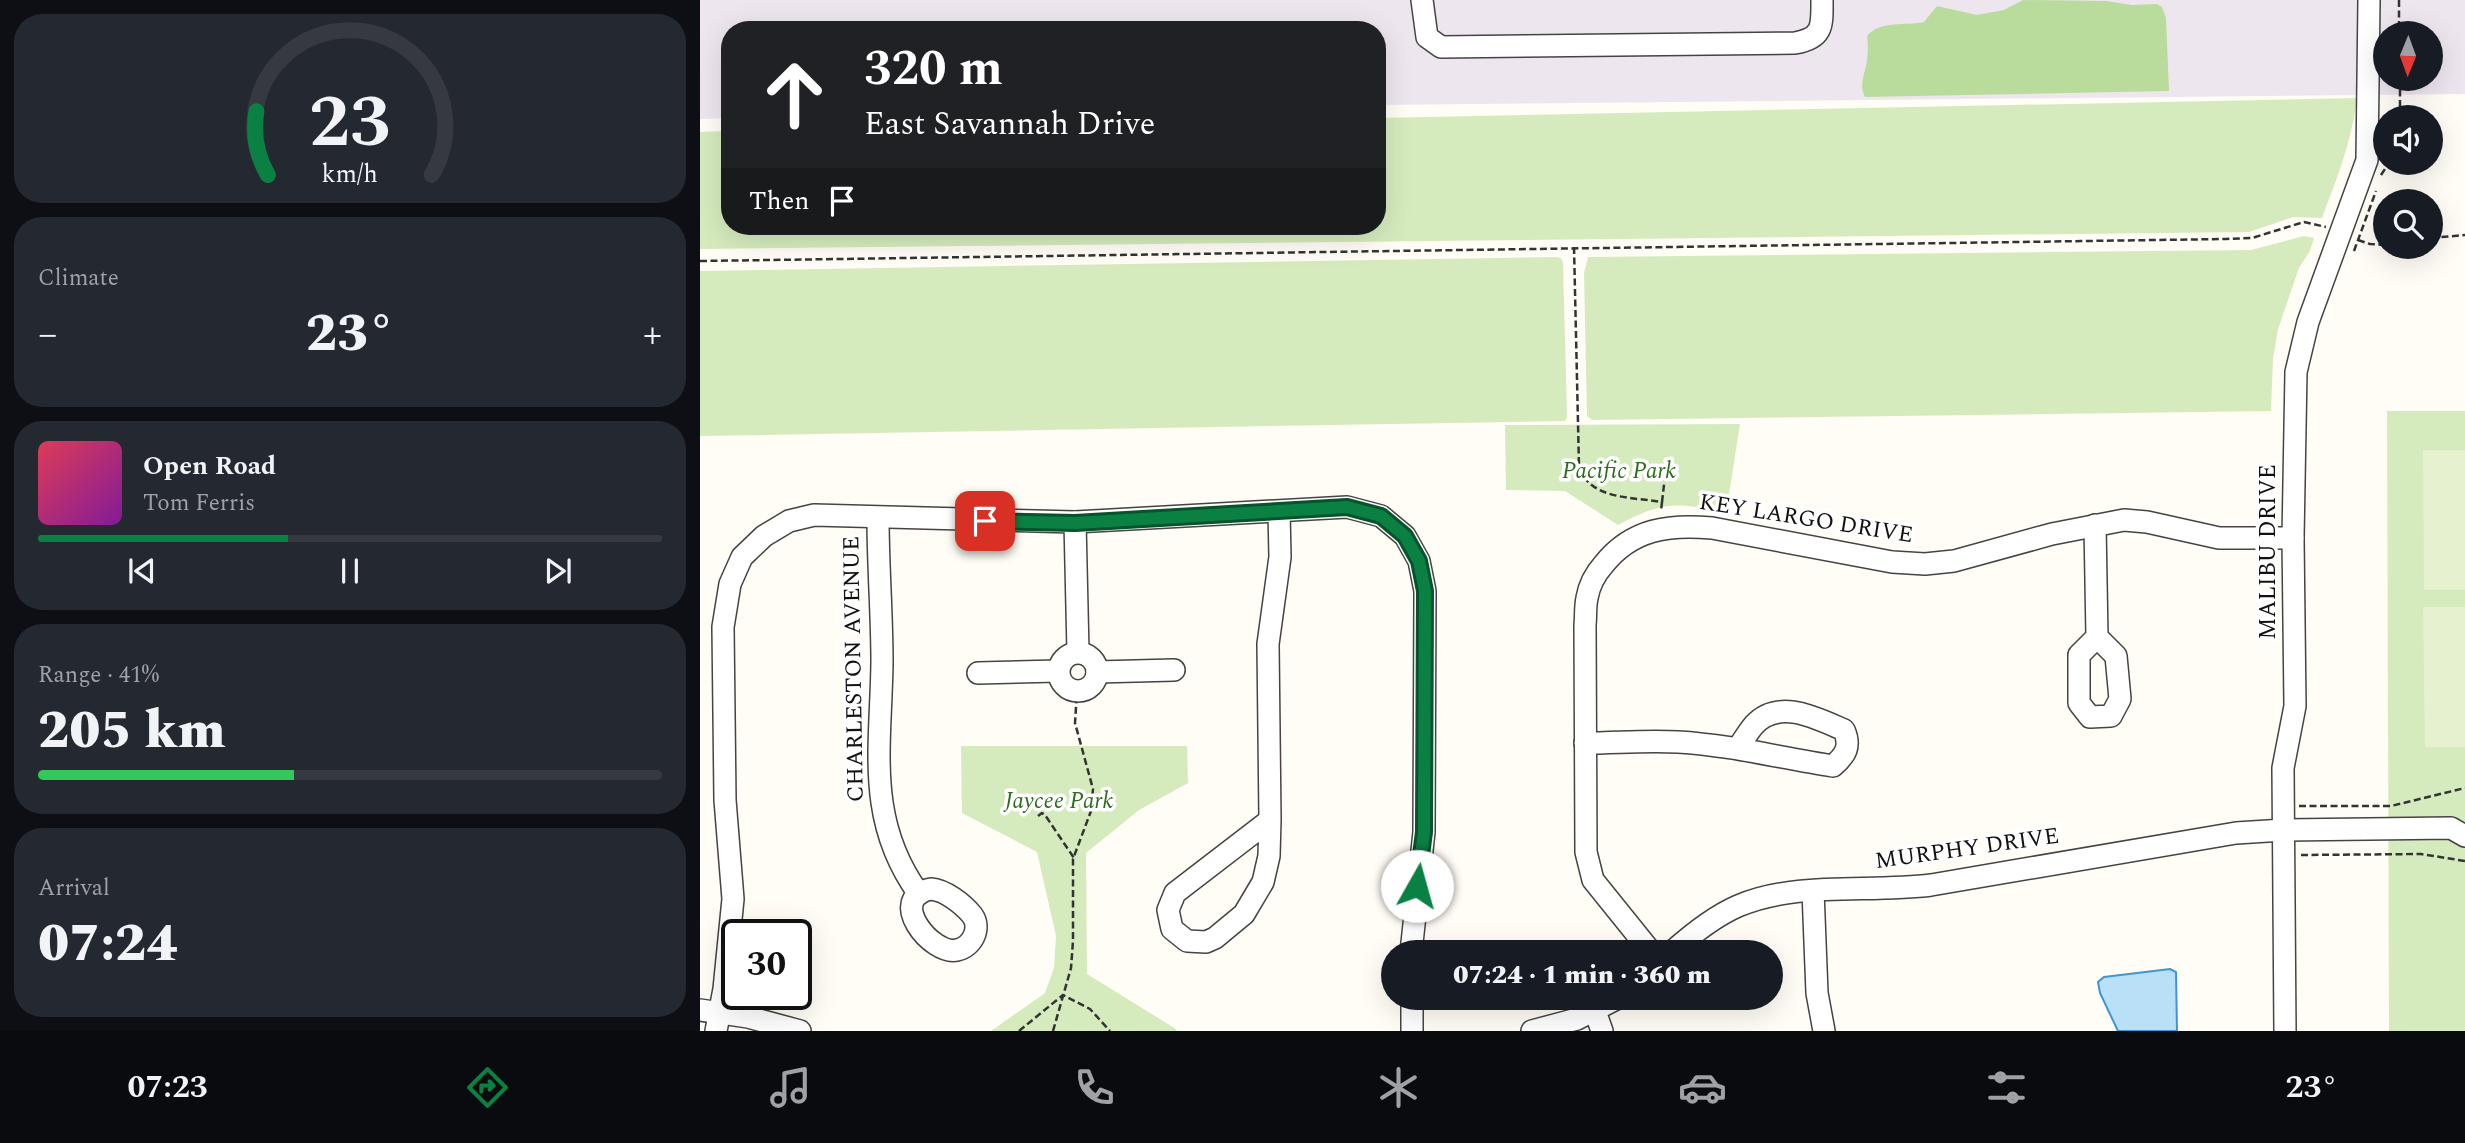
<!DOCTYPE html>
<html lang="en">
<head>
<meta charset="utf-8">
<style>
	body { margin:0; font-family:Spectral,serif; background:#242831; color:#f1f3f6; height:100vh; display:flex; flex-direction:column; font-size:26px; white-space:nowrap }
	* { box-sizing:border-box; margin:0 }
	p { font-size:23px; color:#9ea1a6 }
	.icon { flex:none; width:38px; height:38px; fill:none; stroke:currentColor; stroke-width:2; stroke-linecap:round; stroke-linejoin:round }
	.map { position:relative; flex:1; overflow:hidden }
	.side { display:flex; flex-direction:column; gap:14px; padding:14px; background:#0d0f14; width:700px }
	.side>* { flex:none }
	.guide { position:absolute; left:21px; top:21px; width:665px; height:214px; border-radius:28px; box-shadow:0 7px 28px #0002; background:#202124; color:#fff; overflow:hidden }
	.needle { width:46px; rotate:181deg }
	.fabs { position:absolute; left:1673px; top:21px; display:grid; gap:14px }
	.fabs a { display:grid; place-items:center; width:70px; height:70px; border-radius:50%; background:#171b24; box-shadow:0 7px 28px #0002; font-size:35px }
	.speed { position:absolute; left:21px; top:919px; display:flex; gap:14px; font-size:35px; font-weight:700; text-align:center }
	.speed>* { display:grid; place-content:center; width:91px; height:91px; border-radius:50%; background:#171b24; box-shadow:0 7px 28px #0002; line-height:1 }
	.speed .limit { border:4px solid #111; border-radius:10px; background:#fff; color:#111 }
	.pin { position:absolute; display:grid; place-items:center; width:60px; height:60px; color:#fff; margin:-30px; border-radius:14px; box-shadow:0 4px 10px #0006 }
	.me { position:absolute; width:77px; margin:-38px; rotate:7deg; stroke-linejoin:round; filter:drop-shadow(0 0 5px #0008) }
	.turn { display:flex; align-items:center; gap:24px; height:147px; padding:0 28px; font-size:32px }
	.turn .icon { width:91px; height:91px; stroke-width:2.5 }
	.turn b { display:block; font-size:49px; line-height:60px }
	.then { display:flex; align-items:center; height:66px; padding:0 28px; background:#0003; gap:14px; font-size:26px }
	.big { font-size:52px; font-weight:800; line-height:1.1 }
	.side .widget { flex:1; display:flex; flex-direction:column; justify-content:center; gap:10px; min-width:0; padding:0 24px; border-radius:28px; background:#242831 }
	.side .dial { align-items:center; gap:0 }
	.dial svg { height:182px; overflow:visible; fill:none; stroke:#363941; stroke-width:7; stroke-linecap:round; text-anchor:middle }
	.dial text { fill:#f1f3f6; stroke:none }
	.song { display:flex; align-items:center; gap:21px }
	.cover { width:84px; height:84px; border-radius:10px; background:linear-gradient(135deg,hsl(350 70% 55%),hsl(290 70% 35%)) }
	.played { height:7px; border-radius:4px; background:linear-gradient(90deg,#0b8043 40%,#363941 40%) }
	.keys { display:flex; justify-content:space-around; direction:ltr }
	.heat { display:flex; justify-content:space-between; align-items:center; font-size:38px; direction:ltr }
	.charge { height:10px; border-radius:5px; background:linear-gradient(90deg,#34c759 41%,#363941 0) }
	.trip { position:absolute; left:681px; top:940px; width:402px; height:70px; border-radius:35px; background:#171b24; box-shadow:0 7px 28px #0002; font-weight:800; line-height:70px; text-align:center }
	.tabs { display:flex; height:112px; justify-content:space-around; align-items:center; background:#090b0e; color:#9ea1a6 }
	.tabs .icon { width:49px; height:49px }
	.tabs .active { color:#0b8043 }
	.tabs b { font-size:32px; color:#f1f3f6 }
	main { display:flex; flex:1; min-height:0 }
	.map>svg:first-child { display:block }
	.industrial { fill:#eee6ef; fill-rule:evenodd }
	.green { fill:#d5ebbd }
	.forest { fill:#b9dc9c }
	.pitch { fill:#e6f2cf }
	.water { fill:#b9e0f7; stroke:#3f96cf; stroke-width:2 }
	.lines { fill:none; stroke-linecap:round; stroke-linejoin:round }
	.minor-casing { stroke:#444; stroke-width:24 }
	.path { stroke:#333; stroke-width:2.5; stroke-dasharray:7 3.5; stroke-linecap:butt }
	.minor { stroke:#fff; stroke-width:21 }
	.route-casing { stroke:#07532c; stroke-width:18 }
	.route { stroke:#0b8043; stroke-width:12 }
	.labels { text-anchor:middle; dominant-baseline:central; stroke-width:7; stroke-linejoin:round; paint-order:stroke }
	.park-label { font-size:23px; font-style:italic; fill:#2f6b1f; stroke:#fff }
	.street-label { font-size:23px; fill:#111; stroke:#fff }
</style>
</head>
<body>
<main>
<section class="side">
<div class="widget dial"><svg viewBox="0 0 100 80">
<path d="M14 69A42 42 0 1 1 86 69"/>
<path d="M14 69A42 42 0 0 1 9 41" stroke="#0b8043"/>
<text x="50" y="56" font-size="32" font-weight="700">23</text>
<text x="50" y="72" font-size="11">km/h</text>
</svg></div>
<div class="widget"><p>Climate</p>
<div class="heat"><a>−</a><b class="big">23°</b><a>+</a></div>
</div>
<div class="widget">
<div class="song"><i class="cover"></i><div><b>Open Road</b><p>Tom Ferris</p></div></div>
<div class="played"></div>
<div class="keys"><svg class="icon" aria-label="previous" viewBox="0 0 24 24"><path d="M18 5L8 12l10 7zM5 5v14"/></svg><svg class="icon" aria-label="pause" viewBox="0 0 24 24"><path d="M8 5v14M16 5v14"/></svg><svg class="icon" aria-label="next" viewBox="0 0 24 24"><path d="M6 5l10 7-10 7zM19 5v14"/></svg></div>
</div>
<div class="widget"><p>Range · 41%</p><b class="big">205 km</b><div class="charge"></div></div>
<div class="widget"><p>Arrival</p><b class="big">07:24</b></div>
</section>
<div class="map">
<svg width="1765" height="1031" viewBox="0 0 1765 1031">
	<rect width="100%" height="100%" fill="#fffdf5"/>
	<path class="industrial" d="M0,0H1765V94L677,105V30H30V118L0,119ZM1685,33H1731V79H1685Z"/>
	<g class="green">
		<path d="M1657,98C1652,141 1637,178 1622,218L1593,217L1549,232L0,249V132L30,131V226H677V118Z"/>
		<polygon points="1604,236 1614,238 1610,251 1599,268 1578,329 1573,359 1571,411 892,420 887,416 884,273 888,257 1551,250"/>
		<polygon points="856,257 861,258 863,263 867,417 865,421 0,436 0,271"/>
		<polygon points="1687,411 1765,411 1765,1031 1689,1031"/>
		<path d="M1040,424L1026,513C977,502 963,501 918,525L865,491L806,490L805,425Z"/>
		<polygon points="261,746 487,746 488,783 439,810 386,853 387,974 476,1029 476,1031 291,1031 345,993 354,968 356,936 337,852 262,813"/>
	</g>
	<path class="forest" d="M1323,0L1406,1L1432,5L1457,4L1462,7L1466,18L1469,91L1165,97C1158,84 1166,73 1167,59C1168,51 1168,44 1167,36C1180,20 1206,26 1224,22L1237,6L1277,15L1304,10Z"/>
	<g class="pitch">
		<polygon points="1723,450 1765,450 1765,590 1724,590"/>
		<polygon points="1723,607 1765,607 1765,747 1725,747"/>
	</g>
	<polygon class="water" points="1470,969 1476,972 1477,1031 1418,1031 1400,993 1398,982 1404,977"/>
	<g class="lines">
		<defs>
			<g id="minor">
				<path d="M722,0L727,37L741,47L1095,43C1124,38 1122,25 1122,0"/>
				<path d="M178,518C178,566 182,614 182,662C181,747 165,820 219,894"/>
				<polyline points="375,522 378,652"/>
				<polyline points="1395,525 1397,637 1379,655 1379,703 1390,717 1411,716 1420,699 1416,656 1397,637"/>
				<circle cx="378" cy="672" r="19"/>
				<polyline points="397,672 474,670"/>
				<polyline points="278,673 358,671"/>
				<path d="M885,743C916,743 947,740 978,742C1030,745 1081,758 1133,766C1146,755 1151,746 1144,730C1116,718 1079,698 1054,725C1048,732 1043,741 1038,748"/>
				<polyline points="570,820 475,893 468,910 472,929 487,941 506,942 515,938 544,914 563,882 569,856 570,820 568,644 580,557 579,512"/>
				<path d="M231,889C245,890 263,904 272,915C282,928 272,947 257,950C232,956 185,898 231,889Z"/>
				<polyline points="1113,891 1117,993 1124,1031"/>
				<path d="M951,952L893,880L886,852L885,625C886,616 885,607 887,598C889,586 896,573 904,564C932,529 969,524 1012,528L1192,562L1225,564L1254,561L1352,534L1424,520L1447,522L1519,538H1593"/>
				<path d="M972,952C992,934 1013,917 1038,906C1096,881 1169,893 1231,885L1536,833L1584,830L1751,828L1765,836"/>
				<polyline points="712,998 712,1031"/>
				<polyline points="0,1010 48,1017 100,1031"/>
				<polyline points="895,1011 902,1031"/>
				<polyline points="16,1031 24,989 33,899 25,800 23,627 30,584 42,557 64,536 89,521 114,515 375,522 647,507 681,516 705,536 719,561 725,591 724,832 711,952"/>
				<polyline points="832,1031 877,1019 918,998"/>
				<polyline points="1585,1031 1583,768 1595,706 1593,538 1596,372 1608,322 1667,160 1669,0"/>
			</g>
		</defs>
		<use href="#minor" class="minor-casing"/>
		<g class="path">
			<polyline points="1699,0 1699,33"/>
			<polyline points="1700,79 1700,117"/>
			<polyline points="1681,175 1689,163"/>
			<polyline points="1731,238 1765,235"/>
			<polyline points="1658,240 1670,244 1685,245"/>
			<path d="M874,247L879,467C890,500 933,497 962,502L961,511"/>
			<polyline points="1654,251 1676,191"/>
			<polyline points="0,261 1526,239 1552,238 1604,222 1626,227"/>
			<polyline points="962,502 965,476"/>
			<polyline points="1599,806 1691,806 1765,788"/>
			<polyline points="338,816 342,813 345,815 374,858"/>
			<polyline points="1601,855 1721,854 1765,861"/>
			<polyline points="319,1031 363,995 390,1009 410,1031"/>
			<polyline points="353,1031 371,968 373,941 373,859 391,811 393,789 375,723 377,691"/>
		</g>
		<use href="#minor" class="minor"/>
	</g>
	<g class="lines">
		<defs>
			<polyline id="route" points="285,521 375,523 647,507 681,516 705,536 719,561 725,591 724,832 717,886"/>
		</defs>
		<use href="#route" class="route-casing"/>
		<use href="#route" class="route"/>
	</g>
	<g class="labels">
		<g class="park-label">
			<text x="919" y="471">Pacific Park</text>
			<text x="359" y="801">Jaycee Park</text>
		</g>
		<g class="street-label">
			<text transform="translate(1106 519) rotate(9)">KEY LARGO DRIVE</text>
			<text transform="translate(1568 552) rotate(-90)">MALIBU DRIVE</text>
			<text transform="translate(154 669) rotate(-91)">CHARLESTON AVENUE</text>
			<text transform="translate(1267 849) rotate(-8)">MURPHY DRIVE</text>
		</g>
	</g>
</svg>
<div class="fabs">
<a><svg class="needle" viewBox="-14 -14 28 28"><path d="M0-13l5 13h-10z" fill="#e53935"/><path d="M0 13l5-13h-10z" fill="#9ea1a6"/></svg></a>
<a><svg class="icon" aria-label="sound" viewBox="0 0 24 24"><path d="M4 9h4l5-4v14l-5-4H4zM17 9q2 3 0 6"/></svg></a>
<a><svg class="icon" aria-label="search" viewBox="0 0 24 24"><circle cx="10" cy="10" r="6"/><path d="M15 15l6 6"/></svg></a>
</div>
<div class="speed"><div class="limit">30</div></div>
<div class="pin" style="left:285px;top:521px;background:#d93025"><svg class="icon" aria-label="arrive" viewBox="0 0 24 24"><path d="M6 21V4h12l-3 4 3 4H6"/></svg></div>
<svg class="me" style="left:717px;top:886px" viewBox="-20 -20 40 40"><circle r="19" fill="#fff"/><path d="M0-13L10 11 0 6-10 11z" fill="#0b8043"/></svg>
<div class="trip">07:24 · 1 min · 360 m</div>
<div class="guide">
<div class="turn"><svg class="icon" aria-label="ahead" viewBox="0 0 24 24"><path d="M12 20V5M6 11l6-6 6 6"/></svg><div><b>320 m</b>East Savannah Drive</div></div>
<div class="then">Then<svg class="icon" aria-label="arrive" viewBox="0 0 24 24"><path d="M6 21V4h12l-3 4 3 4H6"/></svg></div>
</div>
</div>
</main>
<nav class="tabs">
<b>07:23</b>
<svg class="icon active" aria-label="directions" viewBox="0 0 24 24"><path d="M12 3l9 9-9 9-9-9zM9 14v-3h6M13 9l2 2-2 2"/></svg>
<svg class="icon" aria-label="music" viewBox="0 0 24 24"><path d="M9 18V5l10-2v13"/><circle cx="6" cy="18" r="3"/><circle cx="16" cy="16" r="3"/></svg>
<svg class="icon" aria-label="phone" viewBox="0 0 24 24"><path d="M5 4h4l2 5-3 2q2 4 5 5l2-3 5 2v4C11 20 4 13 5 4z"/></svg>
<svg class="icon" aria-label="climate" viewBox="0 0 24 24"><path d="M12 3v18M4 7l16 10M4 17L20 7"/></svg>
<svg class="icon" aria-label="car" viewBox="0 0 24 24"><path d="M5 17H2v-5l4-1 3-4h7l3 4 3 1v5h-3M9 17h6M6 11h13"/><circle cx="7" cy="17" r="2"/><circle cx="17" cy="17" r="2"/></svg>
<svg class="icon" aria-label="filters" viewBox="0 0 24 24"><path d="M4 7h16M4 17h16"/><circle cx="9" cy="7" r="2"/><circle cx="15" cy="17" r="2"/></svg>
<b>23°</b>
</nav>
</body>
</html>
